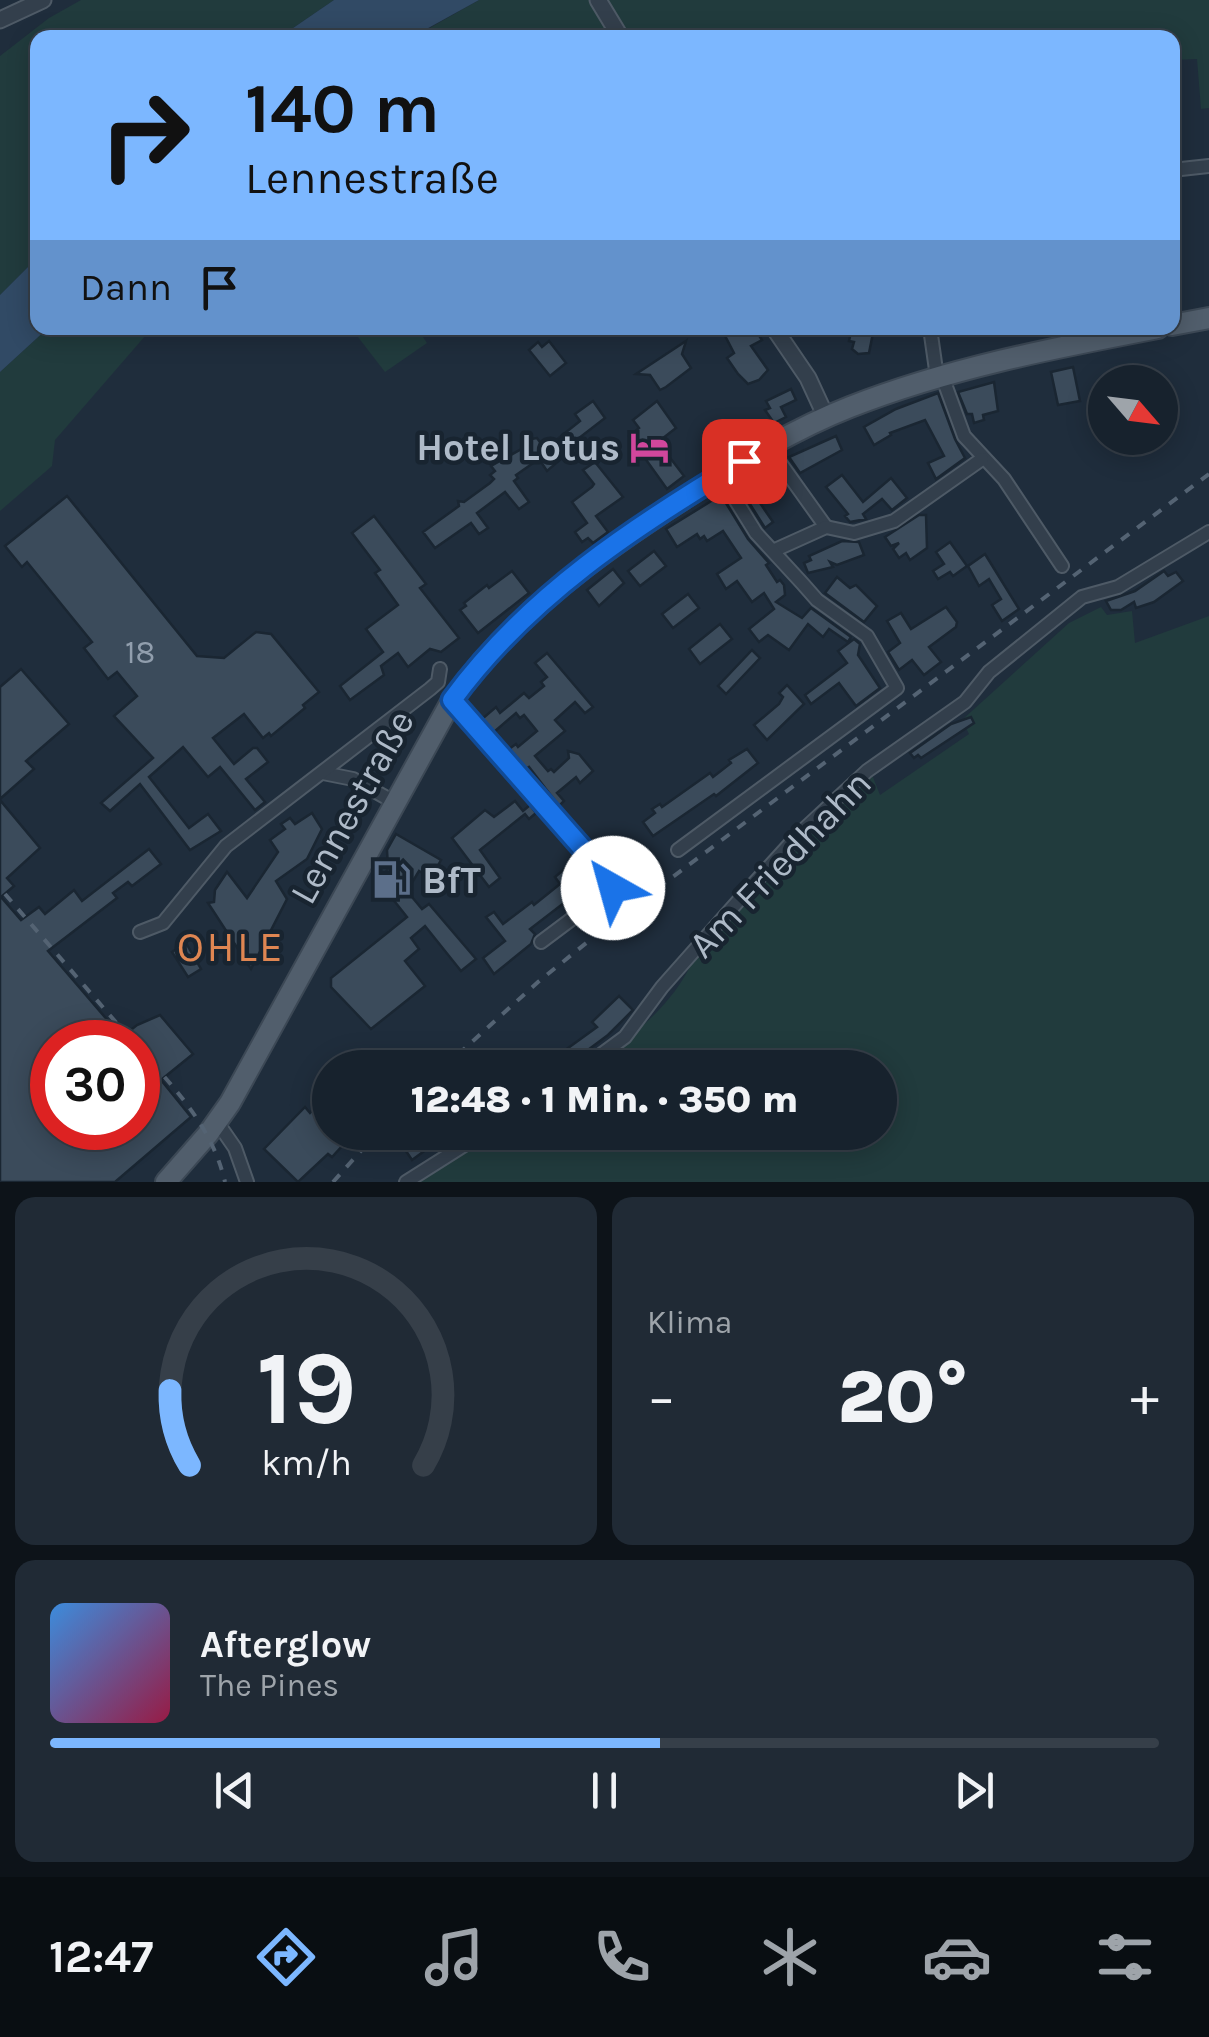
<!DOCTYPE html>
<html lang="de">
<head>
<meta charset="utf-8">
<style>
	body { margin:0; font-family:Karla,sans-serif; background:#202a35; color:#f1f3f6; height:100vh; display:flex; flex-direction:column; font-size:38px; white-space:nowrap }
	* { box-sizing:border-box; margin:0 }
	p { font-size:32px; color:#9ea4aa }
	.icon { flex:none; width:55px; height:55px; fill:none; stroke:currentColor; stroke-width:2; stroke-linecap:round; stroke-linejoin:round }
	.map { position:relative; height:1182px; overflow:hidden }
	.panel { display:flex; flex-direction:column; gap:15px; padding:15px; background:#0d1319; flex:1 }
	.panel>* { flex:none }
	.banner { position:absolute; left:30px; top:30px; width:1150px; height:305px; border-radius:20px; box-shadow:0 5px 25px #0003,0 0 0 2px #363f49; background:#7cb7ff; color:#111; overflow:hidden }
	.needle { width:65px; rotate:118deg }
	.controls { position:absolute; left:1088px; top:365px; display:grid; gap:20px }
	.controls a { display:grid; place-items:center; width:90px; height:90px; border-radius:50%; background:#17222d; box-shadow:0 5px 25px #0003,0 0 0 2px #363f49; font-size:50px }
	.speed { position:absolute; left:30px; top:1020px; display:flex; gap:20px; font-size:50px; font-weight:700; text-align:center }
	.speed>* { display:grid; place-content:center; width:130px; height:130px; border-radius:50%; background:#17222d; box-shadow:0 5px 25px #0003,0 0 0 2px #363f49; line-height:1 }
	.speed .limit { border:15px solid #d22; background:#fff; color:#111 }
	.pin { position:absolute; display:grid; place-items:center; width:85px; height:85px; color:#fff; margin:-42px; border-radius:20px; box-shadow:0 5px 15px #0006 }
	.me { position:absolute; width:110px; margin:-55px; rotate:322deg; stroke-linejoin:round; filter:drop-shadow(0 0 8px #0008) }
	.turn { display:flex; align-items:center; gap:35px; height:210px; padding:0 50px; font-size:45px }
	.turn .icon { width:130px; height:130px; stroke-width:2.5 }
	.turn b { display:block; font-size:70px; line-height:85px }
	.then { display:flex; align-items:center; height:95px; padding:0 50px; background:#0003; gap:20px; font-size:38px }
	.big { font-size:75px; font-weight:800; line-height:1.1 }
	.panel .tile { flex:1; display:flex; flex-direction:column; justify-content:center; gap:15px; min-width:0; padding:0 35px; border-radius:20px; background:#202a35 }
	.panel .dial { align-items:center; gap:0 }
	.dial svg { height:260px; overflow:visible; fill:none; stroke:#363f49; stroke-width:7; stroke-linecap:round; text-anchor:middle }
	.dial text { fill:#f1f3f6; stroke:none }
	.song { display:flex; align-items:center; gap:30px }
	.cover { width:120px; height:120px; border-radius:15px; background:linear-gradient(135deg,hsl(210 70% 55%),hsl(340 70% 35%)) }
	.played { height:10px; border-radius:5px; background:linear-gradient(90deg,#7cb7ff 55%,#363f49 55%) }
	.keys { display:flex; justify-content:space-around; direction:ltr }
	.heat { display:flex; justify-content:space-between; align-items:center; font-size:55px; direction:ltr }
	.panel .tiles { flex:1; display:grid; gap:15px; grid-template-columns:1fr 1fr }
	.tile:last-child { grid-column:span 2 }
	.trip { position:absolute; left:312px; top:1050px; width:585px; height:100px; border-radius:50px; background:#17222d; box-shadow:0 5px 25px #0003,0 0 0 2px #363f49; font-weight:800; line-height:100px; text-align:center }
	.dock { display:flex; height:160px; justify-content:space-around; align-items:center; background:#090e12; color:#9ea4aa }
	.dock .icon { width:70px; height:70px }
	.dock .current { color:#7cb7ff }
	.dock b { font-size:45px; color:#f1f3f6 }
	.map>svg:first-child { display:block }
	.green { fill:#213b3d }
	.water { fill:#314a65 }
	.building { fill:#3b4b5b; stroke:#1a2632; stroke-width:2.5; fill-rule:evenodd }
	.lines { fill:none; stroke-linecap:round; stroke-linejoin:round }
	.minor-casing { stroke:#4e5a66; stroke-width:16 }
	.tertiary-casing { stroke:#4e5a66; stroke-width:19 }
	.primary-casing { stroke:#3c4855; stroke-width:24 }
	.minor { stroke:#333f4c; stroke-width:12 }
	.tertiary { stroke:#333f4c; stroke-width:15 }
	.primary { stroke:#515e6c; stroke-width:20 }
	.rail { stroke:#546373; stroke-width:4; stroke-dasharray:10 10; stroke-linecap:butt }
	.route-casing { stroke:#114b97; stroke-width:25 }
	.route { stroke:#1a73e8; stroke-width:18 }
	.labels { text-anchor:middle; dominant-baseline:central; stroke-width:9; stroke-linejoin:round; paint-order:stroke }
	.number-label { font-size:32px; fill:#919ead }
	.poi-label { font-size:38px; font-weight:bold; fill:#aebac8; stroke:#182430; text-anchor:end }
	.street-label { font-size:38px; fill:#aebac8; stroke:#182430 }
	.quarter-label { font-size:42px; letter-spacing:2.5px; fill:#df8652; stroke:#182430 }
</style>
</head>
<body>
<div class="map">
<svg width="1209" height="1182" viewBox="0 0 1209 1182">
	<rect width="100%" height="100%" fill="#1f2d3c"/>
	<g class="green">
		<polygon points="81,0 334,0 280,37 38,38 37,258 0,295 0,56 49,18"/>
		<polygon points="479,0 1209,0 1209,108 1201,109 1197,59 1173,60 1172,38 412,38"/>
		<polygon points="48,328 152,328 55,440 52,466 0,511 0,372"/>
		<polygon points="351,328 417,328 427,343 385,372"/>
		<path d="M1101,607L1107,615L1132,611L1135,643L1209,616V1182H418L497,1133L880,1132V1068L590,1067C629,1039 674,1005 693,960L871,772L880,795L969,734L962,720L1069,623Z"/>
	</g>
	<g class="water">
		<polygon points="334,0 479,0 412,37 280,37"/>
		<polygon points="37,258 38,328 48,328 0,372 0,295"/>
	</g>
	<g class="building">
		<polygon points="721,328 745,328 748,335 756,331 762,340 751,346 768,370 759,380 748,384 738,374 727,358 734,353"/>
		<polygon points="852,328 874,328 869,353 858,354 852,349 854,342 849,341"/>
		<polygon points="549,341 566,363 550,376 529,350 538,342 542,347"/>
		<polygon points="686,341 682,354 691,368 666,387 660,390 650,375 636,374"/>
		<polygon points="1073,367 1080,401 1058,405 1051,372"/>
		<polygon points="994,382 998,411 983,415 984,420 974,423 972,414 967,414 958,392"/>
		<polygon points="791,389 796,400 781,407 786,417 774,423 765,410 770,408 766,401"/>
		<polygon points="938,393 955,439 965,458 936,479 928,463 944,456 925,420 890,433 891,435 874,445 864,427 896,409"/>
		<polygon points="593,401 605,418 579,438 581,442 547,471 539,459 516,475 518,478 514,481 529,502 519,509 505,492 477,513 488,528 479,534 471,523 435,548 423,532 459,506 458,501 464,502 490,483 494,479 490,475 495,471 491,466 525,447 525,440 537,438 545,449 580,421 575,414"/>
		<polygon points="657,401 676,428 658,442 684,476 667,489 629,436 639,428 633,420"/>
		<polygon points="836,436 842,450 800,473 789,457"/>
		<polygon points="595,462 623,497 596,516 608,532 593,543 588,538 582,542 575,532 587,523 572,502 592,487 594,484 583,470"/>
		<polygon points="770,467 779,483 770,488 774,496 760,503 773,522 765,528 738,485"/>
		<polygon points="842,475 863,502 891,478 907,498 892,510 882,499 863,514 866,519 850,522 845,516 848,514 826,487"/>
		<polygon points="721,495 748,539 769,563 766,565 777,582 780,580 784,585 785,595 776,602 802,618 811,608 851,637 848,642 829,629 823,637 808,624 789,650 768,635 759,642 749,629 774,609 764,593 752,602 737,581 726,589 717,574 741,558 723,531 707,541 704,536 700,539 697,534 677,547 666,529"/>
		<polygon points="67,496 197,656 224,658 256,632 271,634 319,692 303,705 305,708 271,736 269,733 263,738 244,714 213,738 234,764 253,748 257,748 268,762 246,779 265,802 255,810 220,767 208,777 183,747 149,777 189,828 208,814 221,831 190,850 140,784 110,811 101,803 153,758 114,716 137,696 117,672 108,679 84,648 92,642 27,562 22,567 5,546"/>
		<polygon points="919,515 926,515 927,548 910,560 906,553 899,558 893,549 899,543 891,546 885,537"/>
		<polygon points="374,516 426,584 420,588 459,638 441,652 430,649 408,667 398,653 381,666 384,675 350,700 340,686 383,652 366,629 398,605 375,573 380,570 352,533"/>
		<polygon points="842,541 859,542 864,555 837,565 830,562 833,567 808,573 804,563 811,560 809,556"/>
		<polygon points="950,542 967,566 953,576 950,572 938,579 933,571 944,564 936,552"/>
		<polygon points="654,551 666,566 640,586 628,571"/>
		<polygon points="985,554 1019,609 1002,621 992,605 1001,599 989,579 979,586 968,566"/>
		<polygon points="613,569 624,583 599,606 587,590"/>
		<polygon points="512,571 529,593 478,633 460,610 466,606 464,603 487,585 489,588"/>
		<polygon points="1164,571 1168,576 1176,572 1183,581 1154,602 1136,608 1134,602 1121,610 1111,610 1106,601 1135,591"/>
		<polygon points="837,577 850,588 856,585 877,606 864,622 825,593"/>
		<polygon points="688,594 699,608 673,628 662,614"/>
		<polygon points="946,607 957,622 956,627 929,647 941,662 924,675 912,660 899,670 888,652 900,643 887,621 901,613 911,629"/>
		<polygon points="720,624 732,639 700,664 689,649"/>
		<polygon points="854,639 860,644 858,655 880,688 856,706 839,683 811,704 805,695 847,663 838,651"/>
		<polygon points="752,650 760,658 726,694 718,686"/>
		<polygon points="547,653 593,707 585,713 575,702 555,720 565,731 535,756 548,771 551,769 554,772 569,758 568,751 579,754 593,771 580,783 576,777 557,793 564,801 559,806 529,767 526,769 509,749 516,744 518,747 537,731 524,715 520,718 516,713 494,732 482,719 496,707 500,713 524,693 529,698 544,686 541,682 547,677 535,663"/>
		<polygon points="21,669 69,724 26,761 34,769 0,799 0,687"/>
		<polygon points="787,685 804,704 767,740 754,725 779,704 783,697 779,693"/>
		<polygon points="971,717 974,723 921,758 918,755 914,758 910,753 951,724"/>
		<polygon points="747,749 758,763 716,796 714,794 653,836 643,822 655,813 652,809 660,804 662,807 710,773 713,777 731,763 729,760"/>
		<path d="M0,800L40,848L7,878L14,886L1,897L21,920L39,907L45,914L74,890L82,901L149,849L161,864L132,886L128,882L113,893L117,898L48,951L122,1037L137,1025L160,1015L193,1054L161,1080L191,1117L115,1182H0ZM52,1042H138V1128H52Z"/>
		<polygon points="515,801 523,811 530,805 536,813 529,819 525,814 480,850 500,878 489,887 452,838 485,810 494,817"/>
		<polygon points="312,813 322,829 307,859 276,881 287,899 251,969 208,903 214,902 215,890 227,872 247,898 278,852 270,840 285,829 281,824 290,818 295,824"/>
		<polygon points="396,834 441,860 431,878 419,871 407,891 422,909 429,904 476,959 461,971 425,926 411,938 419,949 405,961 425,986 371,1029 331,987 331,978 407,917 380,883 388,868 387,850"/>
		<polygon points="569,865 586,886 530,929 535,934 531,944 494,974 483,958 505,941 486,917 494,912 503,924 532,902 534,905 560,884 555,877"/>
		<polygon points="186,943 201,969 188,977 172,952"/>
		<polygon points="619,996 633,1010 608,1035 565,1067 557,1056 597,1027 592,1022"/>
		<polygon points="330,1093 330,1132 355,1132 332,1157 328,1154 298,1182 264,1149 305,1107 310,1113"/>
		<polygon points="426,1132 458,1132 437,1147 434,1144 412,1160 404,1148"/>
	</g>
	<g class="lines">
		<defs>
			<g id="minor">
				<polyline points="1172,170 1209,166"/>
				<polyline points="930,328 937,377"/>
				<polyline points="942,376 964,436 1004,479 1062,566"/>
				<polyline points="768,446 826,527"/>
				<polyline points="775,550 826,527 854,533 894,521 982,459"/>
				<polyline points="452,700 613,883 613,888 541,942"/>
				<polyline points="323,773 353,779 394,802"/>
				<polyline points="678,850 897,688 867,636 817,600 802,583 756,533 720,475"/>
				<polyline points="140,932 163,923 226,846 430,689 438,682 440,669"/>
				<polyline points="583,1068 625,1037 662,987 748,890 800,833 867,771 965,702 989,672 1082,597 1118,587 1209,532"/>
				<polyline points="217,1122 235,1148 247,1182"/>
				<polyline points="406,1182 485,1132"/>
			</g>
			<g id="tertiary">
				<polyline points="598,0 621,38"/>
				<polyline points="0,20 43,0"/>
				<polyline points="774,328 808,378 826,417"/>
			</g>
			<g id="primary">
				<polyline points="1172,325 1209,318"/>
				<path d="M166,1182L208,1134L230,1103L452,700C516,612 600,552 691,494C742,461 794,429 850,407C949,368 1054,348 1158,328"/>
			</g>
		</defs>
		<use href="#minor" class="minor-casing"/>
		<use href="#tertiary" class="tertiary-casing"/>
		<use href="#primary" class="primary-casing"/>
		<use href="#minor" class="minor"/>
		<use href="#tertiary" class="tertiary"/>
		<use href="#primary" class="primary"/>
		<g class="rail">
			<polyline points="5,894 133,1042"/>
			<path d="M138,1047C175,1089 212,1126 225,1182"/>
			<polyline points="443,1068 538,982 606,927 1209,474"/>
			<polyline points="333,1182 378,1132"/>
		</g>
	</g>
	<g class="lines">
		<defs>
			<path id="route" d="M613,888V883L452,700C528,596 635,526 744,461"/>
		</defs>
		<use href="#route" class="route-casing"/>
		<use href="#route" class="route"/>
	</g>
	<defs>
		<symbol id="hotel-bare" viewBox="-9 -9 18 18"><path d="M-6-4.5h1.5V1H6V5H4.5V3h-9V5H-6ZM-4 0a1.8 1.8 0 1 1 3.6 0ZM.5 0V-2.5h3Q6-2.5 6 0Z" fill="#d1479c" stroke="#182430" stroke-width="2.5" paint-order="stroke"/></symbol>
		<symbol id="fuel-bare" viewBox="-9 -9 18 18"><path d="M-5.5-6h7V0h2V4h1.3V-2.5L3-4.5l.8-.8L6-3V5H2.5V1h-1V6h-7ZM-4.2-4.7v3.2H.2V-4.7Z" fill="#5c6f8a" stroke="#182430" stroke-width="2.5" paint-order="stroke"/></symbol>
	</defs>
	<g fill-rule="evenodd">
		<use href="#hotel-bare" x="622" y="420" width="55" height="55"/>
		<use href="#fuel-bare" x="364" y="852" width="55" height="55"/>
	</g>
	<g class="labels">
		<g class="number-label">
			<text x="140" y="652">18</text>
		</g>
		<g class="poi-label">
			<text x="620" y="447">Hotel Lotus</text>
			<text x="422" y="880" text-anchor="start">BfT</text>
		</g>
		<g class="street-label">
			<text transform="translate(352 807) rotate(-61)">Lennestraße</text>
			<text transform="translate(780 864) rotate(-46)">Am Friedhahn</text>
		</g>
		<g class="quarter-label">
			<text x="231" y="947">OHLE</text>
		</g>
	</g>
</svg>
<div class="controls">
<a><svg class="needle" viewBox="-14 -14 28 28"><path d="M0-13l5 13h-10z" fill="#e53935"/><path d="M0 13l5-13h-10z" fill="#9ea4aa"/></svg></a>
</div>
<div class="speed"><div class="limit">30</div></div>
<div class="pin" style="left:744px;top:461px;background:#d93025"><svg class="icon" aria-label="arrive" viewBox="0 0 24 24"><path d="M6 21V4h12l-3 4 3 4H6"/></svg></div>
<svg class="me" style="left:613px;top:888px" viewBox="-20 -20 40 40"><circle r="19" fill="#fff"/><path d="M0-13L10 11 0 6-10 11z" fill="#1a73e8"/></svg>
<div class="trip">12:48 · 1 Min. · 350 m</div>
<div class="banner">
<div class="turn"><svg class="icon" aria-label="right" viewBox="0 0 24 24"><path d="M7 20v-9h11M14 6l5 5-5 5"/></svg><div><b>140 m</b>Lennestraße</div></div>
<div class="then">Dann<svg class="icon" aria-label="arrive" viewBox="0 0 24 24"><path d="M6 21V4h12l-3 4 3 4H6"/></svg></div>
</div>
</div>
<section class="panel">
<div class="tiles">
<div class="tile dial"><svg viewBox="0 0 100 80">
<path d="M14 69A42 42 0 1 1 86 69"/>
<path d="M14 69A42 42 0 0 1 8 46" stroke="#7cb7ff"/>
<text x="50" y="56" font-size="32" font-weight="700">19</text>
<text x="50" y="72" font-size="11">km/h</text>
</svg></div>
<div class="tile"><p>Klima</p>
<div class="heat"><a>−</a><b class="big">20°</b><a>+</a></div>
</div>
<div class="tile">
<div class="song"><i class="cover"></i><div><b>Afterglow</b><p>The Pines</p></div></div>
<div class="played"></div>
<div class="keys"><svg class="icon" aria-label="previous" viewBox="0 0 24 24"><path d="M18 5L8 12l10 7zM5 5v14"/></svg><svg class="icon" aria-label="pause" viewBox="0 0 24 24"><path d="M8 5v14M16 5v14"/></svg><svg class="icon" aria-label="next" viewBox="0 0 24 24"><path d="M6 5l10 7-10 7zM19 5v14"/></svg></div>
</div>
</div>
</section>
<nav class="dock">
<b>12:47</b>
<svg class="icon current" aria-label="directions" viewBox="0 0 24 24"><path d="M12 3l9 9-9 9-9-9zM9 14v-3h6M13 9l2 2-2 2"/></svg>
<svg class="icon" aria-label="music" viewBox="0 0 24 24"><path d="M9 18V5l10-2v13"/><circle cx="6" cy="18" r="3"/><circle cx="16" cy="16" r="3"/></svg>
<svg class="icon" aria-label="phone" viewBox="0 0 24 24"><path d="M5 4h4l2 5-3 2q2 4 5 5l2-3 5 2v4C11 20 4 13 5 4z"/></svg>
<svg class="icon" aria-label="climate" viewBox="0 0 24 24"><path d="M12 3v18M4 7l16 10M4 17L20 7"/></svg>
<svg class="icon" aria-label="car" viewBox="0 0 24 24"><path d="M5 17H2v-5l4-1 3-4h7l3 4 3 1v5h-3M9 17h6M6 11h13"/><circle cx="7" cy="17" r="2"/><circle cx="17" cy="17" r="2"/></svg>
<svg class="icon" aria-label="filters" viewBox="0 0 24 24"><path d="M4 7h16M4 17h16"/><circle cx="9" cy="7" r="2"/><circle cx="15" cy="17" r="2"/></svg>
</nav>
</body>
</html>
